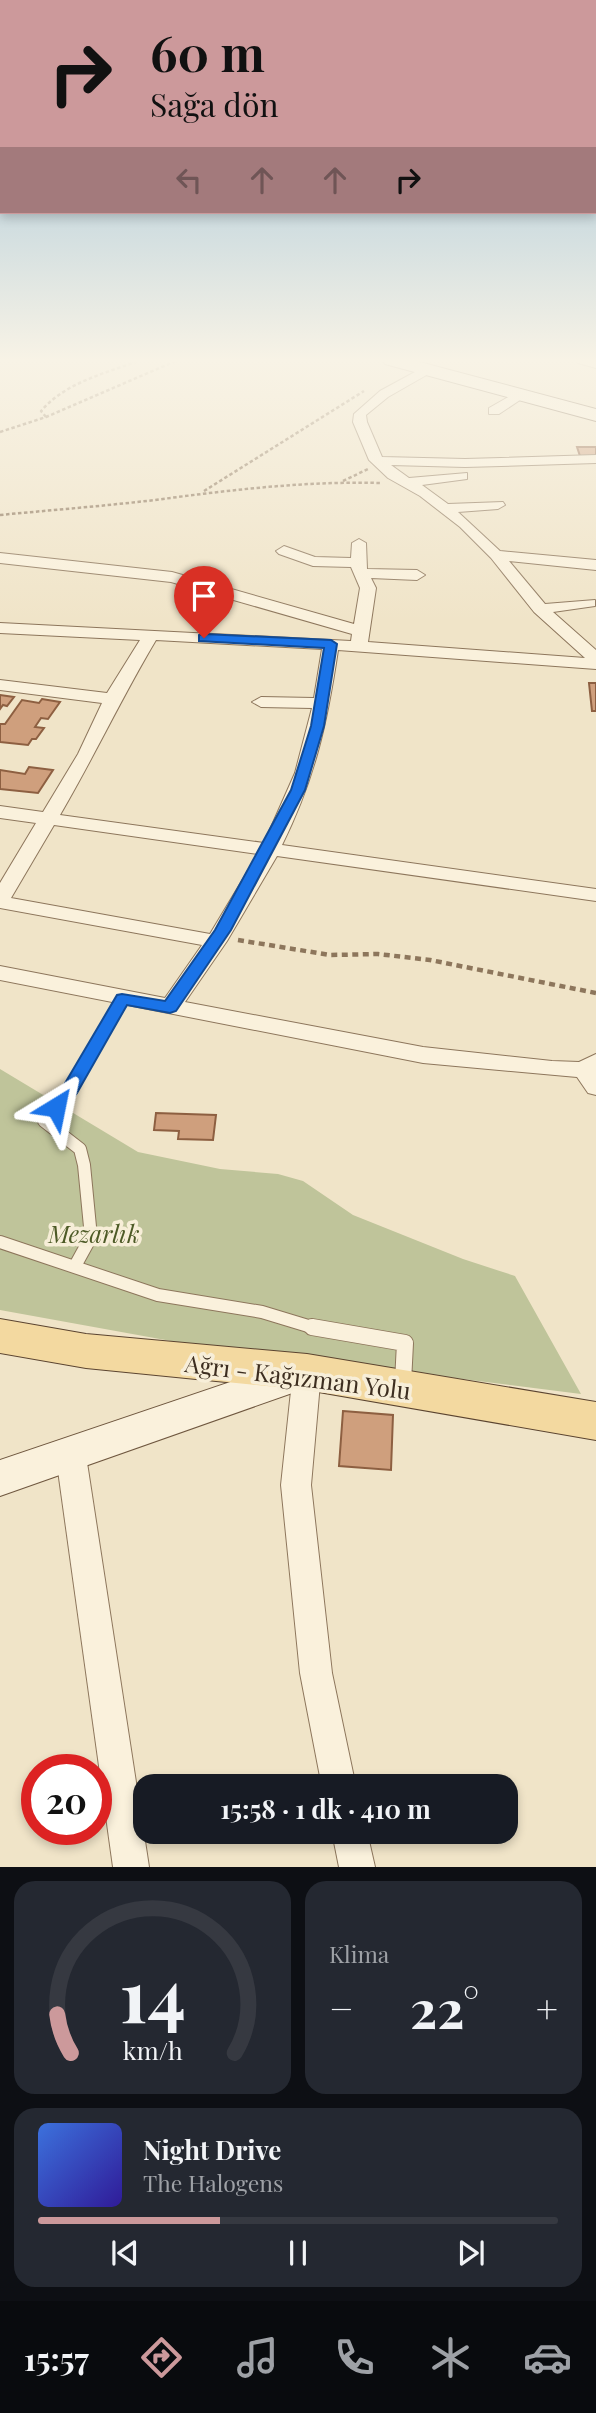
<!DOCTYPE html>
<html lang="tr">
<head>
<meta charset="utf-8">
<style>
	body { margin:0; font-family:"Playfair Display",serif; background:#242831; color:#f1f3f6; height:100vh; display:flex; flex-direction:column; font-size:26px; white-space:nowrap }
	* { box-sizing:border-box; margin:0 }
	p { font-size:23px; color:#9ea1a6 }
	.icon { flex:none; width:38px; height:38px; fill:none; stroke:currentColor; stroke-width:2; stroke-linecap:round; stroke-linejoin:round }
	.map { position:relative; height:1867px; overflow:hidden }
	.sheet { display:flex; flex-direction:column; gap:14px; padding:14px; background:#0d0f14; flex:1 }
	.sheet>* { flex:none }
	.banner { position:absolute; left:0px; top:0px; width:597px; height:214px; box-shadow:0 4px 10px #0003; background:#cc999b; color:#111; overflow:hidden }
	.speed { position:absolute; left:21px; top:1754px; display:flex; gap:14px; font-size:35px; font-weight:700; text-align:center }
	.speed>* { display:grid; place-content:center; width:91px; height:91px; border-radius:50%; background:#171b24; box-shadow:0 4px 10px #0003; line-height:1 }
	.speed .limit { border:10px solid #d22; background:#fff; color:#111 }
	.pin { position:absolute; display:grid; place-items:center; width:60px; height:60px; color:#fff; margin:-72px -30px; border-radius:50% 50% 50% 0; rotate:-45deg; box-shadow:0 0 7px #0007 }
	.pin .icon { rotate:45deg }
	.me { position:absolute; width:77px; margin:-38px; rotate:35deg; stroke-linejoin:round; filter:drop-shadow(0 0 5px #0008) }
	.turn { display:flex; align-items:center; gap:24px; height:147px; padding:0 35px; font-size:32px }
	.turn .icon { width:91px; height:91px; stroke-width:2.5 }
	.turn b { display:block; font-size:49px; line-height:60px }
	.lanes { display:flex; align-items:center; height:66px; padding:0 35px; background:#0003; justify-content:center; gap:35px; direction:ltr }
	.lanes .off { opacity:.35 }
	.big { font-size:52px; font-weight:700; line-height:1.1 }
	.sheet .widget { flex:1; display:flex; flex-direction:column; justify-content:center; gap:10px; min-width:0; padding:0 24px; border-radius:21px; background:#242831 }
	.sheet .dial { align-items:center; gap:0 }
	.dial svg { height:182px; overflow:visible; fill:none; stroke:#363941; stroke-width:7; stroke-linecap:round; text-anchor:middle }
	.dial text { fill:#f1f3f6; stroke:none }
	.song { display:flex; align-items:center; gap:21px }
	.cover { width:84px; height:84px; border-radius:10px; background:linear-gradient(135deg,hsl(220 70% 55%),hsl(250 70% 35%)) }
	.played { height:7px; border-radius:4px; background:linear-gradient(90deg,#cc999b 35%,#363941 35%) }
	.keys { display:flex; justify-content:space-around; direction:ltr }
	.heat { display:flex; justify-content:space-between; align-items:center; font-size:38px; direction:ltr }
	.sheet .tiles { flex:1; display:grid; gap:14px; grid-template-columns:1fr 1fr }
	.widget:last-child { grid-column:span 2 }
	.trip { position:absolute; left:133px; top:1774px; width:385px; height:70px; border-radius:21px; background:#171b24; box-shadow:0 4px 10px #0003; font-weight:700; line-height:70px; text-align:center }
	.menu { display:flex; height:112px; justify-content:space-around; align-items:center; background:#090b0e; color:#9ea1a6 }
	.menu .icon { width:49px; height:49px }
	.menu .active { color:#cc999b }
	.menu b { font-size:32px; color:#f1f3f6 }
	.map>svg:first-child { display:block }
	.cemetery { fill:#bfc49a }
	.building { fill:#cf9f7d; stroke:#8d5f41; stroke-width:2 }
	.lines { fill:none; stroke-linecap:round; stroke-linejoin:round }
	.lane-far1-casing { stroke:#8d765c; stroke-width:14 }
	.lane-casing { stroke:#8d765c; stroke-width:18 }
	.street-casing { stroke:#8d765c; stroke-width:2 }
	.secondary-casing { stroke:#6f573f; stroke-width:2 }
	.primary-casing { stroke:#5b4430; stroke-width:2 }
	.path-far1 { stroke:#8d765c; stroke-width:2.5; stroke-dasharray:3.5 2.5; stroke-linecap:butt }
	.path { stroke:#8d765c; stroke-width:4.5; stroke-dasharray:6 4.5; stroke-linecap:butt }
	.lane-far1 { stroke:#faf1dc; stroke-width:12 }
	.lane { stroke:#faf1dc; stroke-width:16 }
	.street { fill:#faf1dc; fill-rule:evenodd }
	.secondary { fill:#faf1dc; fill-rule:evenodd }
	.primary { fill:#f3d9a0; fill-rule:evenodd }
	.route { fill:#1a73e8; stroke:#114b97; stroke-width:2 }
	.labels { text-anchor:middle; dominant-baseline:central; stroke-width:7; stroke-linejoin:round; paint-order:stroke }
	.near-park-label { font-size:24px; font-style:italic; fill:#4d5a26; stroke:#f7eed8 }
	.near-street-label { font-size:24px; fill:#3d2e20; stroke:#f7eed8 }
</style>
</head>
<body>
<div class="map">
<svg width="596" height="1867" viewBox="0 0 596 1867">
	<rect width="100%" height="100%" fill="#f0e4c8"/>
	<polygon class="cemetery" points="0,1069 138,1152 220,1169 278,1174 303,1181 353,1215 463,1259 515,1276 581,1394 193,1345 0,1310"/>
	<g class="building">
		<polygon points="577,447 596,447 596,456 580,456"/>
		<polygon points="589,683 596,683 596,711 592,711"/>
		<polygon points="0,695 14,697 7,706 3,705 0,709"/>
		<polygon points="42,699 60,702 48,719 41,718 35,727 44,728 36,739 32,739 28,745 0,742 0,724 5,724 22,700 39,703"/>
		<polygon points="29,767 53,770 38,793 0,789 0,770 25,774"/>
		<polygon points="156,1113 216,1115 213,1140 178,1139 179,1131 154,1130"/>
		<polygon points="343,1411 393,1415 391,1470 339,1466"/>
	</g>
	<g class="lines">
		<defs>
			<g id="lane-far1">
				<polyline points="0,1242 158,1295 262,1312 318,1329"/>
				<polyline points="75,1266 91,1237 84,1165 80,1149 44,1121 68,1093 123,999"/>
			</g>
			<polyline id="lane" points="312,1327 405,1343 403,1382"/>
			<g id="street">
				<polygon points="576,360 596,360 596,368 578,363"/>
				<path d="M426,366L430,367V373L388,397L366,415L367,422L382,457L465,459L596,455V463L465,467L391,465L409,478L467,473V479L422,485L448,504L503,502L505,505L498,509L458,512L500,551L596,560V570L509,561L545,604L595,600V606L553,612L596,650V669L338,650C327,724 315,778 282,845L596,889V901L277,856L227,941L185,1002L423,1047L552,1061L579,1062L596,1054V1095L588,1093L577,1077L423,1063L0,980V966L165,998L202,945L0,908V883L36,823L0,818V806L43,812L78,754L102,703L0,690V680L107,693L140,640L0,633V623L351,641L352,634L171,582L0,563V553L172,572L354,624L360,588L351,567L313,566L279,554L276,551L284,546L315,557L351,558L352,543L359,539L366,543L367,569L417,570L425,575L417,580L371,578L376,588L368,642L585,658L534,612L491,558L460,527L420,496L388,478L369,460L353,422L354,414L380,391ZM156,640L322,649L314,698L261,697L252,702L261,707L312,708L295,773L264,843L60,815C94,757 122,697 156,640ZM54,825L258,854L210,934L11,898Z"/>
				<polygon points="519,391 523,392 523,398 499,414 489,414 489,408"/>
				<polygon points="307,1361 317,1364 321,1372 311,1485 332,1673 356,1787 322,1787 300,1673 281,1485 293,1372 297,1364"/>
				<polygon points="71,1444 81,1447 86,1456 149,1867 113,1867 56,1456 61,1447"/>
				<polygon points="332,1832 367,1832 375,1867 339,1867"/>
			</g>
			<g id="secondary">
				<polygon points="383,360 412,360 596,409 596,421 385,364"/>
				<polygon points="304,1357 318,1362 324,1373 318,1384 0,1496 0,1460"/>
			</g>
			<polygon id="primary" points="0,1319 86,1334 307,1354 596,1402 596,1440 307,1390 86,1368 0,1353"/>
		</defs>
		<use href="#lane-far1" class="lane-far1-casing"/>
		<use href="#lane" class="lane-casing"/>
		<use href="#street" class="street-casing"/>
		<use href="#secondary" class="secondary-casing"/>
		<use href="#primary" class="primary-casing"/>
		<g class="path-far1">
			<path d="M46,417L41,411C66,382 106,373 141,360"/>
			<polyline points="0,432 46,417 178,360"/>
			<polyline points="343,481 368,469"/>
			<polyline points="204,491 364,391"/>
			<path d="M0,515C52,510 104,506 155,500C230,490 304,481 380,483"/>
		</g>
		<polyline class="path" points="238,940 330,955 378,954 430,960 596,993"/>
		<use href="#lane-far1" class="lane-far1"/>
		<use href="#lane" class="lane"/>
		<use href="#street" class="street"/>
		<use href="#secondary" class="secondary"/>
		<use href="#primary" class="primary"/>
	</g>
	<linearGradient id="sky" x2="0" y2="1"><stop stop-color="#8fbad6"/><stop offset="0.58" stop-color="#f8f3e6"/><stop offset="1" stop-color="#f8f3e6" stop-opacity="0"/></linearGradient>
	<rect width="596" height="622" fill="url(#sky)"/>
	<polygon class="route" points="204,634 331,640 337,644 324,726 305,790 231,930 176,1011 170,1013 127,1005 77,1093 63,1112 50,1112 47,1107 61,1090 117,995 122,994 165,1001 215,930 291,790 311,726 324,648 199,641 199,635"/>
	<g class="labels">
		<g class="near-park-label">
			<text x="94" y="1233">Mezarlık</text>
		</g>
		<g class="near-street-label">
			<text transform="translate(298 1376) rotate(7)">Ağrı - Kağızman Yolu</text>
		</g>
	</g>
</svg>
<div class="speed"><div class="limit">20</div></div>
<div class="pin" style="left:204px;top:638px;background:#d93025"><svg class="icon" aria-label="arrive" viewBox="0 0 24 24"><path d="M6 21V4h12l-3 4 3 4H6"/></svg></div>
<svg class="me" style="left:56px;top:1107px" viewBox="-20 -20 40 40"><path d="M0-17L14 15 0 8-14 15z" fill="#1a73e8" stroke="#fff" stroke-width="4"/></svg>
<div class="trip">15:58 · 1 dk · 410 m</div>
<div class="banner">
<div class="turn"><svg class="icon" aria-label="right" viewBox="0 0 24 24"><path d="M7 20v-9h11M14 6l5 5-5 5"/></svg><div><b>60 m</b>Sağa dön</div></div>
<div class="lanes"><svg class="icon off" aria-label="left" viewBox="0 0 24 24"><path d="M17 20v-9H6M10 6l-5 5 5 5"/></svg><svg class="icon off" aria-label="ahead" viewBox="0 0 24 24"><path d="M12 20V5M6 11l6-6 6 6"/></svg><svg class="icon off" aria-label="ahead" viewBox="0 0 24 24"><path d="M12 20V5M6 11l6-6 6 6"/></svg><svg class="icon" aria-label="right" viewBox="0 0 24 24"><path d="M7 20v-9h11M14 6l5 5-5 5"/></svg></div>
</div>
</div>
<section class="sheet">
<div class="tiles">
<div class="widget dial"><svg viewBox="0 0 100 80">
<path d="M14 69A42 42 0 1 1 86 69"/>
<path d="M14 69A42 42 0 0 1 8 52" stroke="#cc999b"/>
<text x="50" y="56" font-size="32" font-weight="700">14</text>
<text x="50" y="72" font-size="11">km/h</text>
</svg></div>
<div class="widget"><p>Klima</p>
<div class="heat"><a>−</a><b class="big">22°</b><a>+</a></div>
</div>
<div class="widget">
<div class="song"><i class="cover"></i><div><b>Night Drive</b><p>The Halogens</p></div></div>
<div class="played"></div>
<div class="keys"><svg class="icon" aria-label="previous" viewBox="0 0 24 24"><path d="M18 5L8 12l10 7zM5 5v14"/></svg><svg class="icon" aria-label="pause" viewBox="0 0 24 24"><path d="M8 5v14M16 5v14"/></svg><svg class="icon" aria-label="next" viewBox="0 0 24 24"><path d="M6 5l10 7-10 7zM19 5v14"/></svg></div>
</div>
</div>
</section>
<nav class="menu">
<b>15:57</b>
<svg class="icon active" aria-label="directions" viewBox="0 0 24 24"><path d="M12 3l9 9-9 9-9-9zM9 14v-3h6M13 9l2 2-2 2"/></svg>
<svg class="icon" aria-label="music" viewBox="0 0 24 24"><path d="M9 18V5l10-2v13"/><circle cx="6" cy="18" r="3"/><circle cx="16" cy="16" r="3"/></svg>
<svg class="icon" aria-label="phone" viewBox="0 0 24 24"><path d="M5 4h4l2 5-3 2q2 4 5 5l2-3 5 2v4C11 20 4 13 5 4z"/></svg>
<svg class="icon" aria-label="climate" viewBox="0 0 24 24"><path d="M12 3v18M4 7l16 10M4 17L20 7"/></svg>
<svg class="icon" aria-label="car" viewBox="0 0 24 24"><path d="M5 17H2v-5l4-1 3-4h7l3 4 3 1v5h-3M9 17h6M6 11h13"/><circle cx="7" cy="17" r="2"/><circle cx="17" cy="17" r="2"/></svg>
</nav>
</body>
</html>
